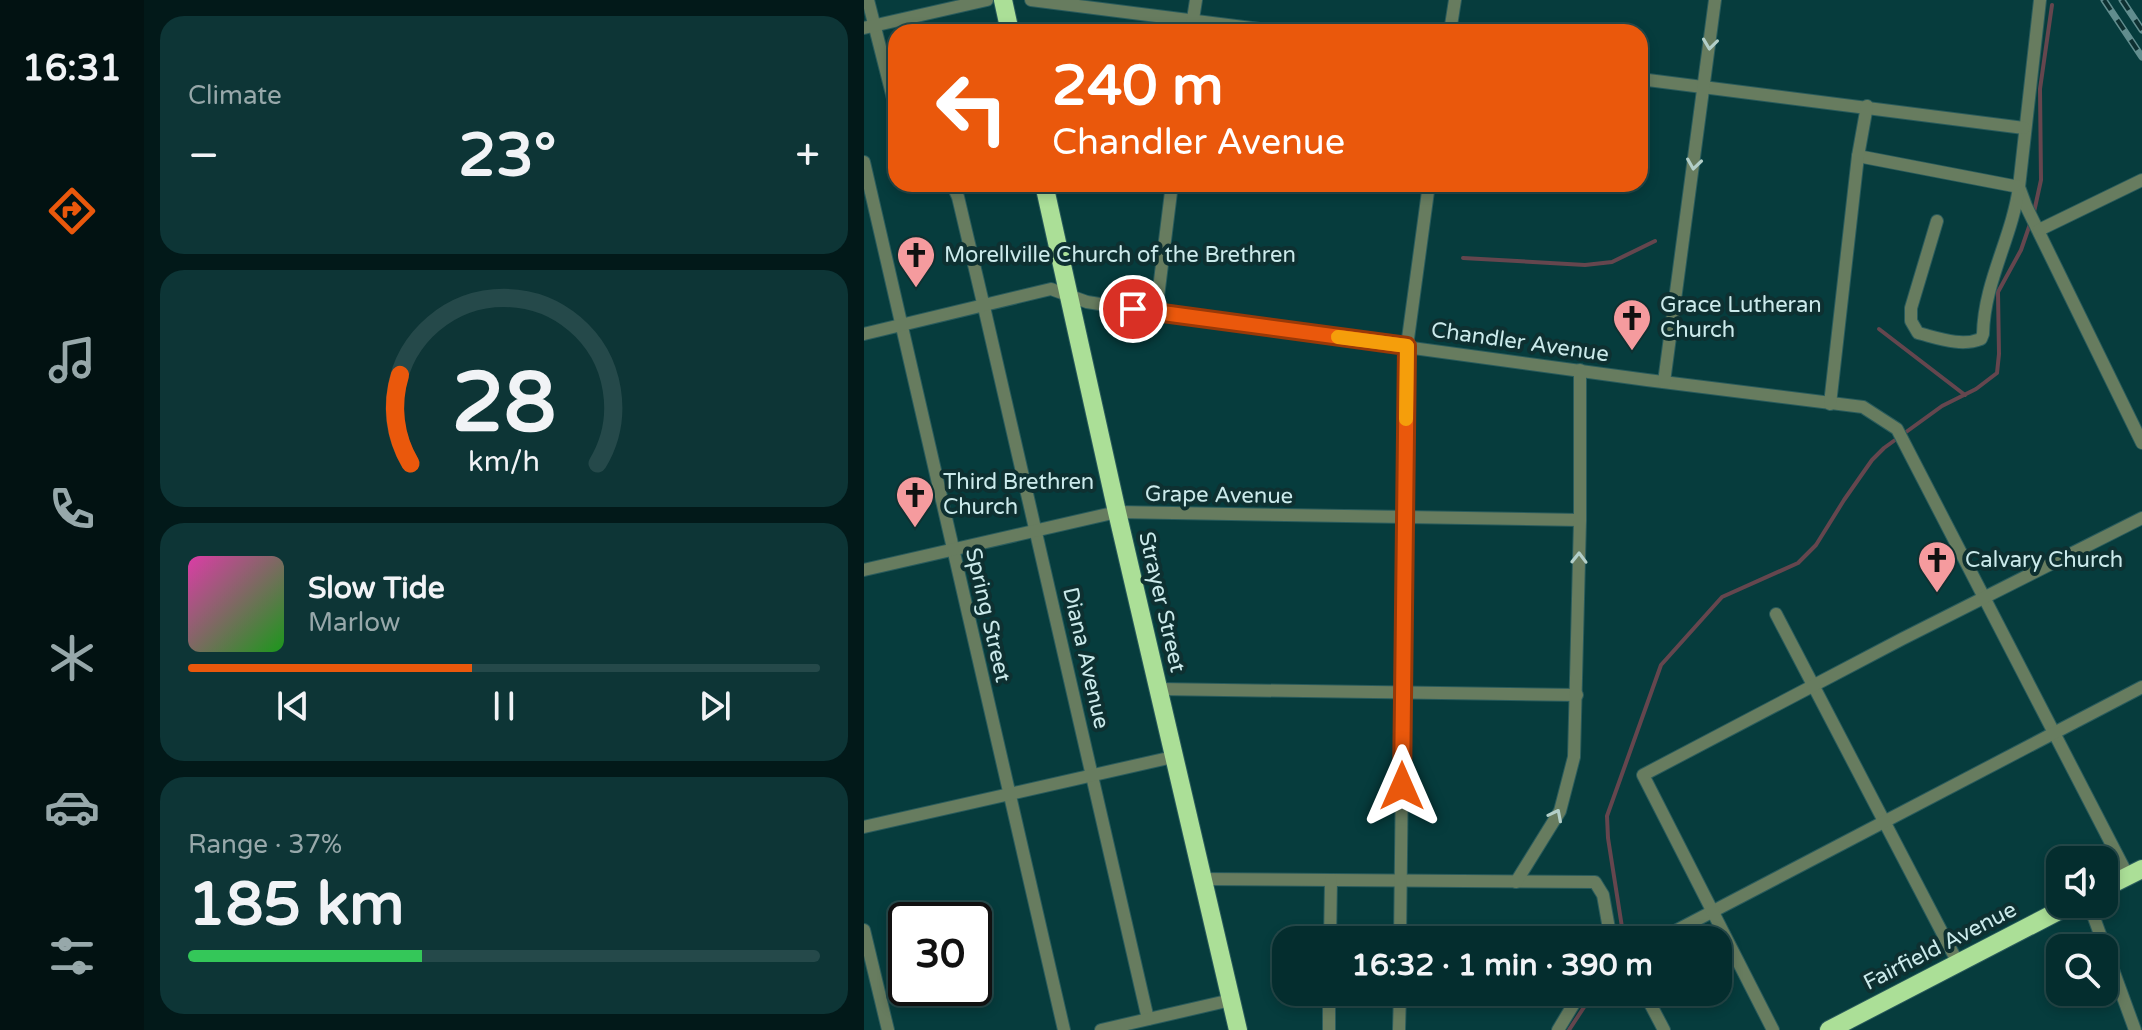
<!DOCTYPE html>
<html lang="en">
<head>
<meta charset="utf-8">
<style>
	body { margin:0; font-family:"Varela Round",sans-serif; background:#0d3536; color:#f1f3f6; height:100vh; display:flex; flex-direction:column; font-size:30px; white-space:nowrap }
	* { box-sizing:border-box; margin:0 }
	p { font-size:26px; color:#97a8aa }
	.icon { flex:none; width:44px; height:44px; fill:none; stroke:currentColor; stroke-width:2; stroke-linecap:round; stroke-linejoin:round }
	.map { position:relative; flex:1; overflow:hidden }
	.side { display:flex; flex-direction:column; gap:16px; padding:16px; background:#021919; width:720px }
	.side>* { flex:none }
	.banner { position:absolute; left:24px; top:24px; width:760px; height:168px; border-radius:24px; box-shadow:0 4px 12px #0003,0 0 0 2px #25494a; background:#ea580c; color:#fff; overflow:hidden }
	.buttons { position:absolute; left:1182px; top:846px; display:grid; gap:16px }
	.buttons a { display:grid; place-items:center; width:72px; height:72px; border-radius:16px; background:#042d2e; box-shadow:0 4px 12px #0003,0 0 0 2px #25494a; font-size:40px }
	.speed { position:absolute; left:24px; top:902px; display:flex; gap:16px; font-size:40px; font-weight:700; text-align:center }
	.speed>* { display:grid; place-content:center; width:104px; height:104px; border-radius:50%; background:#042d2e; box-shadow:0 4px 12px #0003,0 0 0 2px #25494a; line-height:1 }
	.speed .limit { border:4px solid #111; border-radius:12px; background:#fff; color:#111 }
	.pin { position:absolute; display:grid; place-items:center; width:68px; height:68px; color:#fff; margin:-34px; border:4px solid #fff; border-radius:50%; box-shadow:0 2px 8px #0007 }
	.me { position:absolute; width:88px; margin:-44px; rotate:0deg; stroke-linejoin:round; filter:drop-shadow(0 0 6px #0008) }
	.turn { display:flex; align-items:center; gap:28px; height:168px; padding:0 32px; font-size:36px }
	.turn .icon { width:104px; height:104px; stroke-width:2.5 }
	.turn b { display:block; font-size:56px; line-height:68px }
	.big { font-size:60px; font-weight:700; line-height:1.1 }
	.side .card { flex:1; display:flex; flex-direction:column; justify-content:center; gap:12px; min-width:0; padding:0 28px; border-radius:24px; background:#0d3536 }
	.side .dial { align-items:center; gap:0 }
	.dial svg { height:208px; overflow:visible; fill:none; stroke:#25494a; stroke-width:7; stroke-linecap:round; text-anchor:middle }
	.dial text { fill:#f1f3f6; stroke:none }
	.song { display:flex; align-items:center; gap:24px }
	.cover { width:96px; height:96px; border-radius:12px; background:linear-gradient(135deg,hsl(320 70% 55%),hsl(120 70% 35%)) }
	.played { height:8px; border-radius:4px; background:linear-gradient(90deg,#ea580c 45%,#25494a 45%) }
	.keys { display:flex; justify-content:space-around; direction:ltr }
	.heat { display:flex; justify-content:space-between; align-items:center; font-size:44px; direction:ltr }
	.charge { height:12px; border-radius:6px; background:linear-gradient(90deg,#34c759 37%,#25494a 0) }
	.trip { position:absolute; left:408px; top:926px; width:460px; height:80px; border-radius:24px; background:#042d2e; box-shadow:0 4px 12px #0003,0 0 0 2px #25494a; font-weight:700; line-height:80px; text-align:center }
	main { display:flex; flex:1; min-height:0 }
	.menu { display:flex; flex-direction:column; width:144px; justify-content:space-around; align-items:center; background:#021212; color:#97a8aa }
	.menu .icon { width:56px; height:56px }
	.menu .active { color:#ea580c }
	.menu b { font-size:36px; color:#f1f3f6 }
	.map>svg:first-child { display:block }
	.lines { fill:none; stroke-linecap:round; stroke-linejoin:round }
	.stream { stroke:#65464e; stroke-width:4 }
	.minor-casing { stroke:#295b5c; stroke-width:14 }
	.highway-casing { stroke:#295b5c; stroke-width:20 }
	.minor { stroke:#677c5f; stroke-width:12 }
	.highway { stroke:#abdf97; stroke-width:18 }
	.rail-casing { stroke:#618d8e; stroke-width:7 }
	.rail { stroke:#0e3031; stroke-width:4; stroke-dasharray:12; stroke-linecap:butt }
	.oneway { stroke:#b2cec8 }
	.route-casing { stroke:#983908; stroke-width:20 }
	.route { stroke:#ea580c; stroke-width:14 }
	.slow { stroke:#f59e0b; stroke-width:14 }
	.labels { text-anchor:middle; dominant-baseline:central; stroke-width:8; stroke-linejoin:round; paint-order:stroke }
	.poi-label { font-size:22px; fill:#cbeaeb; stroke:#0e3031; text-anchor:start }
	.street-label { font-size:22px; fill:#cbeaeb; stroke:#0e3031 }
</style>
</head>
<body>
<main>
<nav class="menu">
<b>16:31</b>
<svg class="icon active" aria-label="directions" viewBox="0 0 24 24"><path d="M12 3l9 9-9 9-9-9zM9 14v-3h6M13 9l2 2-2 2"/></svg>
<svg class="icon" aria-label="music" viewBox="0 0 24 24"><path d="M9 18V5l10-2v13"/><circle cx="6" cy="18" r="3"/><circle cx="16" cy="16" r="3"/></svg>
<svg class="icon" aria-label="phone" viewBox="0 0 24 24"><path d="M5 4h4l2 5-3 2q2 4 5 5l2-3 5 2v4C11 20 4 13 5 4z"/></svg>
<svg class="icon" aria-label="climate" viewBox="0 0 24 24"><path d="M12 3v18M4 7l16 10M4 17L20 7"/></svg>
<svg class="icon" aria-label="car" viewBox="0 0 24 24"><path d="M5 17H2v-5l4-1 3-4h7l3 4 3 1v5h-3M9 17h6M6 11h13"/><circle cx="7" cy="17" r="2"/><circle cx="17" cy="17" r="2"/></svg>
<svg class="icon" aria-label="filters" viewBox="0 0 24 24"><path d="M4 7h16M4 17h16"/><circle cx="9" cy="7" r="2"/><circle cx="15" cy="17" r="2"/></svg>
</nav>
<section class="side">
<div class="card"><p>Climate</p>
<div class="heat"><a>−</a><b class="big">23°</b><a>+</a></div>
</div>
<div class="card dial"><svg viewBox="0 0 100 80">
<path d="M14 69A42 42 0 1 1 86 69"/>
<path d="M14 69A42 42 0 0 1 10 35" stroke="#ea580c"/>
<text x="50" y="56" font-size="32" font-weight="700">28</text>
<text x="50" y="72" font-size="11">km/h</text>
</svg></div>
<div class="card">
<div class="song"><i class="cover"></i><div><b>Slow Tide</b><p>Marlow</p></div></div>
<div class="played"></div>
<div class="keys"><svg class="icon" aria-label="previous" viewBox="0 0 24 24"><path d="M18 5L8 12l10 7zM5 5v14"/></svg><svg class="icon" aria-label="pause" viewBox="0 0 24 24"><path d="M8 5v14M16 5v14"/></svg><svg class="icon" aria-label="next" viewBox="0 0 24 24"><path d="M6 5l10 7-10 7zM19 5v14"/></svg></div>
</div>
<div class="card"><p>Range · 37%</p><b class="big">185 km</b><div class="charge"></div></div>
</section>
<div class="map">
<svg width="1278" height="1030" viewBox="0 0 1278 1030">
	<rect width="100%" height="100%" fill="#063c3d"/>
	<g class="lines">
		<g class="stream">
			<polyline points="1170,212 1177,180 1176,89 1188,5"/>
			<polyline points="599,258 721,265 748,262 791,241"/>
			<polyline points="1015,329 1101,395"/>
			<polyline points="760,940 744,838 743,816 797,665 858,597 934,563 952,545 980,500 1008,460 1020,448 1078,406 1112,389 1133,373 1135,354 1134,292 1157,250 1166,224"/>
			<polyline points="705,1030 730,992"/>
		</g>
		<defs>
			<g id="minor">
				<polyline points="4,0 32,110"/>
				<polyline points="167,0 419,32"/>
				<polyline points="1176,0 1155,187 1162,206 1278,443"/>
				<polyline points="0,28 123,0"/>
				<polyline points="327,32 332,0"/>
				<polyline points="586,32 591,0"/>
				<polyline points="776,79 1160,128"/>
				<path d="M994,156L1155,187C1148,238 1120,282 1119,334L1117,339C1097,347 1074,338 1054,333L1047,321V308L1073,221"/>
				<polyline points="0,162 200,1030"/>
				<polyline points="88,184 94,197 120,307 284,1019"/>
				<polyline points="1175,230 1278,180"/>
				<polyline points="292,313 308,184"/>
				<polyline points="0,334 187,289 223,302 292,313 783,380 999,407 1033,429 1264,876"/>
				<polyline points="800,382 851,0"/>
				<polyline points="966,404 994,156 1003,106"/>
				<polyline points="0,570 253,512 716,520"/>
				<polyline points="912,614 1094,963"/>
				<polyline points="294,689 713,695"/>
				<polyline points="0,827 309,757"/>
				<polyline points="338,879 731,882 739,895 747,940"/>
				<polyline points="652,882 696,811 710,757 716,520 716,370"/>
				<polyline points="1225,904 1271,1030"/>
				<polyline points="0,930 24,1030"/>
				<polyline points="466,940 467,880"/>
				<polyline points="536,940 543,346 565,184"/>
				<polyline points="794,940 1278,687"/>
				<polyline points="780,992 800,1030"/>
				<polyline points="237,1030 367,1000"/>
				<polyline points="465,1030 465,992"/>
				<polyline points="535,1030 536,992"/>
				<polyline points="694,1030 717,992"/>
				<polyline points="909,1030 779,775 1038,639 1278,518"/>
			</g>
			<g id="highway">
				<polyline points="139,0 146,32"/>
				<polyline points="180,184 253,512 374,1030"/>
				<polyline points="1240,888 1278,869"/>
				<polyline points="965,1030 1208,904"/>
			</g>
		</defs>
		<use href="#minor" class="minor-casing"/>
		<use href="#highway" class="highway-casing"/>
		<use href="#minor" class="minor"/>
		<use href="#highway" class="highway"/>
		<defs>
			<g id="rail">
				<polyline points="1240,0 1278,57"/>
				<polyline points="1258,0 1278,30"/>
			</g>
		</defs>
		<use href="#rail" class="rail-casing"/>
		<use href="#rail" class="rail"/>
	</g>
	<defs><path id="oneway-chevron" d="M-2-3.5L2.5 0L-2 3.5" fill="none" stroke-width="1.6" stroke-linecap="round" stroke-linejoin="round" transform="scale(2)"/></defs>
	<g class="oneway">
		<use href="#oneway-chevron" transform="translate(846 44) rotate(97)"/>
		<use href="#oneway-chevron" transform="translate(830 164) rotate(98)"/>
		<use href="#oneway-chevron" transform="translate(715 558) rotate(-89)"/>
		<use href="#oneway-chevron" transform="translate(692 815) rotate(-63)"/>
	</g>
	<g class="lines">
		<defs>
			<polyline id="route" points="269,309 543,346 538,786"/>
		</defs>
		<use href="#route" class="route-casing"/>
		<use href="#route" class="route"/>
		<polyline class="slow" points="474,337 543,346 542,419"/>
	</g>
	<defs>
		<symbol id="church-pin" viewBox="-11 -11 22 30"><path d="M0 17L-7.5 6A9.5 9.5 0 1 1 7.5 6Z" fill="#f59b9e" stroke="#0e3031"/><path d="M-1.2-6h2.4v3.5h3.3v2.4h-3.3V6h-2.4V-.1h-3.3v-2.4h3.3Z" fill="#111"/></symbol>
	</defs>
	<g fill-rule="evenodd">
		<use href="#church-pin" x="30" y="233" width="44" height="60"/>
		<use href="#church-pin" x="746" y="296" width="44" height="60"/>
		<use href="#church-pin" x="29" y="473" width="44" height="60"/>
		<use href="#church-pin" x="1051" y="538" width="44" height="60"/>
	</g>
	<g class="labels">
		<g class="poi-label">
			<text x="80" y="255">Morellville Church of the Brethren</text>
			<text x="796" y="305">Grace Lutheran<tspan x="796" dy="25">Church</tspan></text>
			<text x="79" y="482">Third Brethren<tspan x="79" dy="25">Church</tspan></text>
			<text x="1101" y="560">Calvary Church</text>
		</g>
		<g class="street-label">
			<text transform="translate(656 342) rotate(8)">Chandler Avenue</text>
			<text transform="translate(355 495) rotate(1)">Grape Avenue</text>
			<text transform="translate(298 602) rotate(77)">Strayer Street</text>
			<text transform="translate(124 615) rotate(77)">Spring Street</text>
			<text transform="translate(222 658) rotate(77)">Diana Avenue</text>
			<text transform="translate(1076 946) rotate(-27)">Fairfield Avenue</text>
		</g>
	</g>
</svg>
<div class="buttons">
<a><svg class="icon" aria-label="sound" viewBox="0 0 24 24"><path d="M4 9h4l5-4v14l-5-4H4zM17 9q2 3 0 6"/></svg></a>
<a><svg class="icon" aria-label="search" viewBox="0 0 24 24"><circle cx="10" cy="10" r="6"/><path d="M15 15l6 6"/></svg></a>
</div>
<div class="speed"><div class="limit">30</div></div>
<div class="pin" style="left:269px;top:309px;background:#d93025"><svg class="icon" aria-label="arrive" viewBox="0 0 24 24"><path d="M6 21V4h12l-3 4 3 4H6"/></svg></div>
<svg class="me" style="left:538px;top:786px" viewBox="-20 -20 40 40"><path d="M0-17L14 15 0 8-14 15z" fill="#ea580c" stroke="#fff" stroke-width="4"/></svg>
<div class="trip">16:32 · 1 min · 390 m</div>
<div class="banner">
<div class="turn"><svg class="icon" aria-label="left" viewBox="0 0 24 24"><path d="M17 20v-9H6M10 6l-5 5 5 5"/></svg><div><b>240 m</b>Chandler Avenue</div></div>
</div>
</div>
</main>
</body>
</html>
